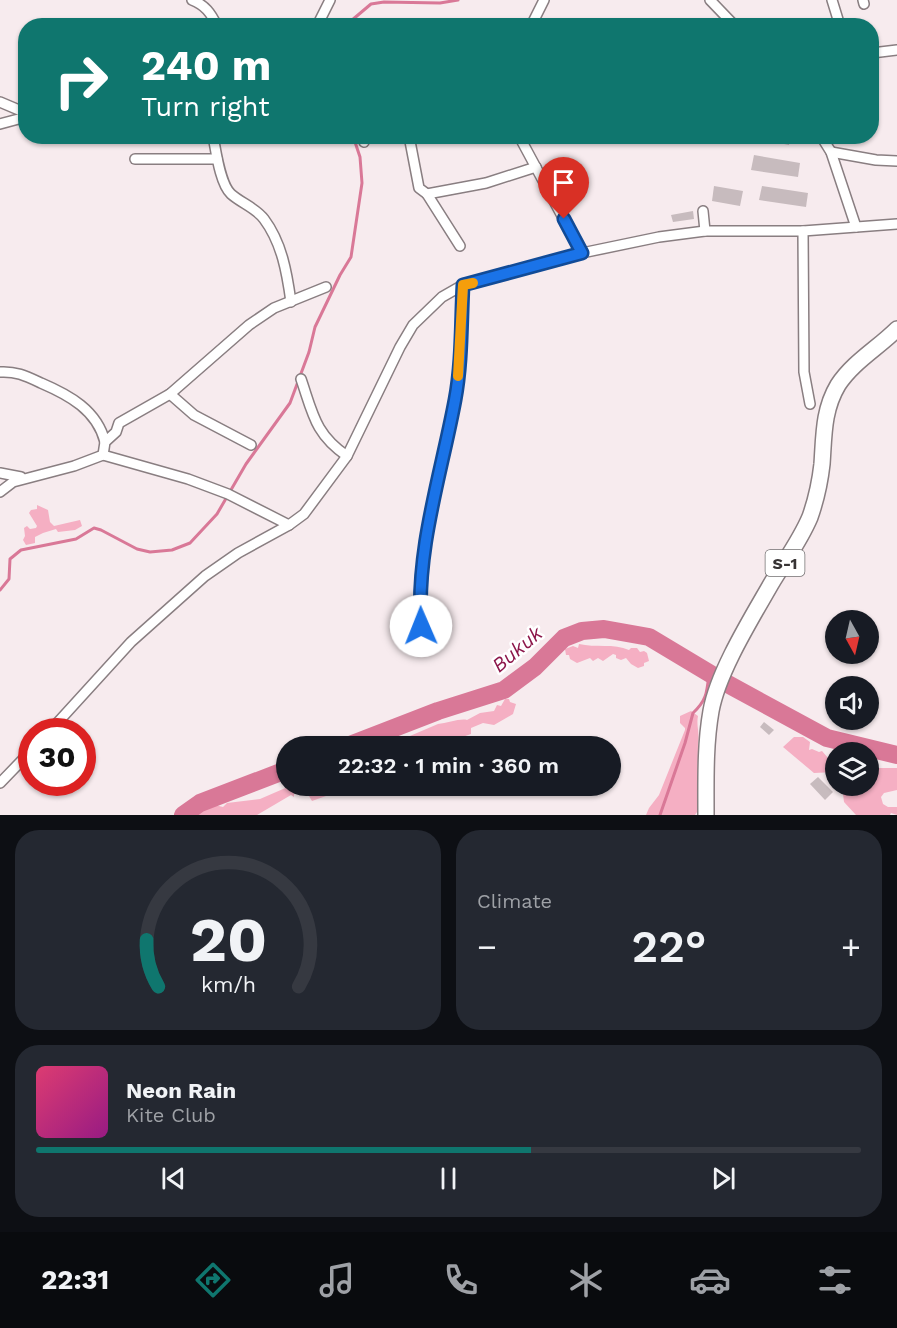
<!DOCTYPE html>
<html lang="en">
<head>
<meta charset="utf-8">
<style>
	body { margin:0; font-family:"Work Sans",sans-serif; background:#242831; color:#f1f3f6; height:100vh; display:flex; flex-direction:column; font-size:22px; white-space:nowrap }
	* { box-sizing:border-box; margin:0 }
	p { font-size:20px; color:#9ea1a6 }
	.icon { flex:none; width:33px; height:33px; fill:none; stroke:currentColor; stroke-width:2; stroke-linecap:round; stroke-linejoin:round }
	.map { position:relative; height:815px; overflow:hidden }
	.details { display:flex; flex-direction:column; gap:15px; padding:15px; background:#0d0f14; flex:1 }
	.details>* { flex:none }
	.top-card { position:absolute; left:18px; top:18px; width:861px; height:126px; border-radius:24px; box-shadow:0 2px 4px #0004; background:#0f766e; color:#fff; overflow:hidden }
	.needle { width:39px; rotate:172deg }
	.tools { position:absolute; left:825px; top:610px; display:grid; gap:12px }
	.tools a { display:grid; place-items:center; width:54px; height:54px; border-radius:50%; background:#171b24; box-shadow:0 2px 4px #0004; font-size:30px }
	.speed { position:absolute; left:18px; top:718px; display:flex; gap:12px; font-size:30px; font-weight:700; text-align:center }
	.speed>* { display:grid; place-content:center; width:78px; height:78px; border-radius:50%; background:#171b24; box-shadow:0 2px 4px #0004; line-height:1 }
	.speed .limit { border:9px solid #d22; background:#fff; color:#111 }
	.pin { position:absolute; display:grid; place-items:center; width:51px; height:51px; color:#fff; margin:-62px -26px; border-radius:50% 50% 50% 0; rotate:-45deg; box-shadow:0 0 6px #0007 }
	.pin .icon { rotate:45deg }
	.me { position:absolute; width:66px; margin:-33px; rotate:359deg; stroke-linejoin:round; filter:drop-shadow(0 0 4px #0008) }
	.turn { display:flex; align-items:center; gap:21px; height:126px; padding:0 24px; font-size:27px }
	.turn .icon { width:78px; height:78px; stroke-width:2.5 }
	.turn b { display:block; font-size:42px; line-height:51px }
	.big { font-size:45px; font-weight:600; line-height:1.1 }
	.details .tile { flex:1; display:flex; flex-direction:column; justify-content:center; gap:9px; min-width:0; padding:0 21px; border-radius:24px; background:#242831 }
	.details .dial { align-items:center; gap:0 }
	.dial svg { height:156px; overflow:visible; fill:none; stroke:#363941; stroke-width:7; stroke-linecap:round; text-anchor:middle }
	.dial text { fill:#f1f3f6; stroke:none }
	.song { display:flex; align-items:center; gap:18px }
	.cover { width:72px; height:72px; border-radius:9px; background:linear-gradient(135deg,hsl(340 70% 55%),hsl(310 70% 35%)) }
	.played { height:6px; border-radius:3px; background:linear-gradient(90deg,#0f766e 60%,#363941 60%) }
	.keys { display:flex; justify-content:space-around; direction:ltr }
	.heat { display:flex; justify-content:space-between; align-items:center; font-size:33px; direction:ltr }
	.details .tiles { flex:1; display:grid; gap:15px; grid-template-columns:1fr 1fr }
	.tile:last-child { grid-column:span 2 }
	.trip { position:absolute; left:276px; top:736px; width:345px; height:60px; border-radius:30px; background:#171b24; box-shadow:0 2px 4px #0004; font-weight:600; line-height:60px; text-align:center }
	.tab-bar { display:flex; height:96px; justify-content:space-around; align-items:center; background:#090b0e; color:#9ea1a6 }
	.tab-bar .icon { width:42px; height:42px }
	.tab-bar .current { color:#0f766e }
	.tab-bar b { font-size:27px; color:#f1f3f6 }
	.map>svg:first-child { display:block }
	.green { fill:#f5afc3 }
	.lines { fill:none; stroke-linecap:round; stroke-linejoin:round }
	.stream { stroke:#d97897; stroke-width:3 }
	.river { stroke:#d97897; stroke-width:18 }
	.building { fill:#c7bbbe }
	.street-casing { stroke:#897e81; stroke-width:12 }
	.primary-casing { stroke:#897e81; stroke-width:18 }
	.street { stroke:#fff; stroke-width:9 }
	.primary { stroke:#fff; stroke-width:15 }
	.route-casing { stroke:#114b97; stroke-width:15 }
	.route { stroke:#1a73e8; stroke-width:10 }
	.slow { stroke:#f59e0b; stroke-width:10 }
	.labels { text-anchor:middle; dominant-baseline:central; stroke-width:5; stroke-linejoin:round; paint-order:stroke }
	.shield { fill:#fff; stroke:#737071; stroke-width:1.5 }
	.shield-label { font-size:16px; font-weight:bold; fill:#373334 }
	.water-label { font-size:20px; font-style:italic; fill:#8c164a; stroke:#fff }
</style>
</head>
<body>
<div class="map">
<svg width="897" height="815" viewBox="0 0 897 815">
	<rect width="100%" height="100%" fill="#f7ebee"/>
	<g class="green">
		<polygon points="37,505 48,510 50,522 54,526 80,520 82,526 75,530 58,532 56,529 43,533 35,537 35,543 26,545 23,540 25,536 24,528 27,526 30,529 36,528 37,526 29,513 31,510 37,509"/>
		<path d="M579,644C595,648 614,643 629,650L631,648H637L640,652L644,651L647,653L649,661L644,663V666L638,668L631,664L626,658L621,660L616,658V655L613,654L603,661L598,658L593,661L590,658L577,663L570,659L569,655H566L565,649L573,646L578,648Z"/>
		<path d="M505,699H509L510,702L516,704L513,714L494,725L483,723L471,728V734L454,740L443,738L430,747H384L438,724C447,723 461,718 467,720L480,713L494,711L497,705L501,706Z"/>
		<path d="M691,711L698,716C696,726 700,733 698,744L697,812L695,815H646L649,808L659,795L685,730V728L680,723V716Z"/>
		<polygon points="794,737 803,737 810,742 809,750 812,749 819,752 822,751 835,766 835,772 814,773 783,747"/>
		<polygon points="873,768 897,768 897,790 884,793 881,797 883,804 888,807 897,807 897,815 891,813 890,815 856,815 844,802 843,794 848,793 850,789 847,786 868,786 869,773 874,770"/>
		<path d="M290,786H340L342,789L339,792L334,789L329,790L326,796L312,801L304,788L301,791L294,794V797L291,795L257,815H194C194,810 200,805 205,807L208,802H214L215,805L223,807L227,803L260,799Z"/>
	</g>
	<g class="lines">
		<g class="stream">
			<polyline points="345,26 371,4 384,2 440,3 458,0"/>
			<polyline points="0,590 9,579 10,559 21,550 76,539 94,528 101,530 137,549 150,552 172,550 190,543 217,514 246,464 290,403 309,352 315,327 340,275 351,257 362,183 360,157 353,136"/>
			<path d="M660,815L685,743L693,713C707,700 707,692 709,673"/>
		</g>
		<g class="river">
			<polyline points="724,682 827,738 897,755"/>
			<polyline points="345,747 438,711 504,690 535,667 564,638 582,631 604,629 649,637 714,676"/>
			<polyline points="183,815 200,803 286,770"/>
		</g>
	</g>
	<g class="building">
		<polygon points="617,18 654,24 654,26 616,26"/>
		<polygon points="649,136 670,136 669,142"/>
		<polygon points="745,136 790,136 789,145"/>
		<polygon points="754,155 800,163 798,177 751,170"/>
		<polygon points="714,186 743,191 740,206 712,201"/>
		<polygon points="762,186 808,193 806,207 759,200"/>
		<polygon points="693,211 694,219 673,222 671,215"/>
		<polygon points="764,722 774,730 769,735 760,727"/>
		<polygon points="818,777 833,792 825,800 810,784"/>
	</g>
	<g class="lines">
		<defs>
			<g id="street">
				<path d="M192,0C205,5 211,13 217,26"/>
				<polyline points="710,0 735,26"/>
				<polyline points="832,0 840,26"/>
				<polyline points="863,0 864,4"/>
				<polyline points="317,26 330,0"/>
				<polyline points="531,26 544,0"/>
				<polyline points="872,53 897,50"/>
				<polyline points="0,102 26,113"/>
				<polyline points="0,124 26,117"/>
				<path d="M213,136C216,151 220,184 231,194C241,203 256,208 264,219C282,243 287,273 291,302"/>
				<polyline points="409,136 419,188 427,194 486,183 536,167"/>
				<polyline points="519,136 582,253"/>
				<polyline points="821,136 831,152 856,227"/>
				<polyline points="364,142 365,136"/>
				<polyline points="831,152 876,160 897,161"/>
				<polyline points="135,159 217,159"/>
				<polyline points="427,194 460,246"/>
				<polyline points="703,211 705,231"/>
				<polyline points="803,231 804,372 810,404"/>
				<path d="M0,372C16,371 26,376 41,383C69,395 97,410 105,442"/>
				<path d="M301,379C313,414 315,434 347,456"/>
				<polyline points="170,394 194,415 251,445"/>
				<polyline points="103,455 105,442 116,432 119,423 170,394 249,325 274,308 326,287"/>
				<polyline points="0,473 21,477"/>
				<polyline points="0,492 13,482 74,466 103,455 188,479 228,494 289,525"/>
				<path d="M421,626C416,548 441,475 455,400C462,363 461,323 463,285"/>
				<polyline points="49,732 131,642 205,576 238,553 289,525 304,514 347,456 400,347 413,325 442,297 463,285 582,253 659,237 705,231 803,231 897,224"/>
				<polyline points="0,783 32,750"/>
			</g>
			<path id="primary" d="M706,815C706,781 705,745 711,711C718,672 751,619 771,584C784,562 800,541 810,517C816,500 820,482 822,464C824,436 823,410 838,385C853,362 878,348 897,329"/>
		</defs>
		<use href="#street" class="street-casing"/>
		<use href="#primary" class="primary-casing"/>
		<use href="#street" class="street"/>
		<use href="#primary" class="primary"/>
	</g>
	<g class="lines">
		<defs>
			<path id="route" d="M421,626C416,549 441,475 455,400C462,363 461,323 463,285L582,253L564,219"/>
		</defs>
		<use href="#route" class="route-casing"/>
		<use href="#route" class="route"/>
		<polyline class="slow" points="458,376 463,285 473,283"/>
	</g>
	<g class="labels">
		<rect class="shield" x="765.5" y="550" width="39" height="26" rx="4.5"/>
		<g class="shield-label">
			<text x="785" y="563">S-1</text>
		</g>
		<g class="water-label">
			<text transform="translate(517 649) rotate(-40)">Bukuk</text>
		</g>
	</g>
</svg>
<div class="tools">
<a><svg class="needle" viewBox="-14 -14 28 28"><path d="M0-13l5 13h-10z" fill="#e53935"/><path d="M0 13l5-13h-10z" fill="#9ea1a6"/></svg></a>
<a><svg class="icon" aria-label="sound" viewBox="0 0 24 24"><path d="M4 9h4l5-4v14l-5-4H4zM17 9q2 3 0 6"/></svg></a>
<a><svg class="icon" aria-label="layers" viewBox="0 0 24 24"><path d="M12 4l9 5-9 5-9-5zM3 14l9 5 9-5"/></svg></a>
</div>
<div class="speed"><div class="limit">30</div></div>
<div class="pin" style="left:564px;top:219px;background:#d93025"><svg class="icon" aria-label="arrive" viewBox="0 0 24 24"><path d="M6 21V4h12l-3 4 3 4H6"/></svg></div>
<svg class="me" style="left:421px;top:626px" viewBox="-20 -20 40 40"><circle r="19" fill="#fff"/><path d="M0-13L10 11 0 6-10 11z" fill="#1a73e8"/></svg>
<div class="trip">22:32 · 1 min · 360 m</div>
<div class="top-card">
<div class="turn"><svg class="icon" aria-label="right" viewBox="0 0 24 24"><path d="M7 20v-9h11M14 6l5 5-5 5"/></svg><div><b>240 m</b>Turn right</div></div>
</div>
</div>
<section class="details">
<div class="tiles">
<div class="tile dial"><svg viewBox="0 0 100 80">
<path d="M14 69A42 42 0 1 1 86 69"/>
<path d="M14 69A42 42 0 0 1 8 45" stroke="#0f766e"/>
<text x="50" y="56" font-size="32" font-weight="700">20</text>
<text x="50" y="72" font-size="11">km/h</text>
</svg></div>
<div class="tile"><p>Climate</p>
<div class="heat"><a>−</a><b class="big">22°</b><a>+</a></div>
</div>
<div class="tile">
<div class="song"><i class="cover"></i><div><b>Neon Rain</b><p>Kite Club</p></div></div>
<div class="played"></div>
<div class="keys"><svg class="icon" aria-label="previous" viewBox="0 0 24 24"><path d="M18 5L8 12l10 7zM5 5v14"/></svg><svg class="icon" aria-label="pause" viewBox="0 0 24 24"><path d="M8 5v14M16 5v14"/></svg><svg class="icon" aria-label="next" viewBox="0 0 24 24"><path d="M6 5l10 7-10 7zM19 5v14"/></svg></div>
</div>
</div>
</section>
<nav class="tab-bar">
<b>22:31</b>
<svg class="icon current" aria-label="directions" viewBox="0 0 24 24"><path d="M12 3l9 9-9 9-9-9zM9 14v-3h6M13 9l2 2-2 2"/></svg>
<svg class="icon" aria-label="music" viewBox="0 0 24 24"><path d="M9 18V5l10-2v13"/><circle cx="6" cy="18" r="3"/><circle cx="16" cy="16" r="3"/></svg>
<svg class="icon" aria-label="phone" viewBox="0 0 24 24"><path d="M5 4h4l2 5-3 2q2 4 5 5l2-3 5 2v4C11 20 4 13 5 4z"/></svg>
<svg class="icon" aria-label="climate" viewBox="0 0 24 24"><path d="M12 3v18M4 7l16 10M4 17L20 7"/></svg>
<svg class="icon" aria-label="car" viewBox="0 0 24 24"><path d="M5 17H2v-5l4-1 3-4h7l3 4 3 1v5h-3M9 17h6M6 11h13"/><circle cx="7" cy="17" r="2"/><circle cx="17" cy="17" r="2"/></svg>
<svg class="icon" aria-label="filters" viewBox="0 0 24 24"><path d="M4 7h16M4 17h16"/><circle cx="9" cy="7" r="2"/><circle cx="15" cy="17" r="2"/></svg>
</nav>
</body>
</html>
